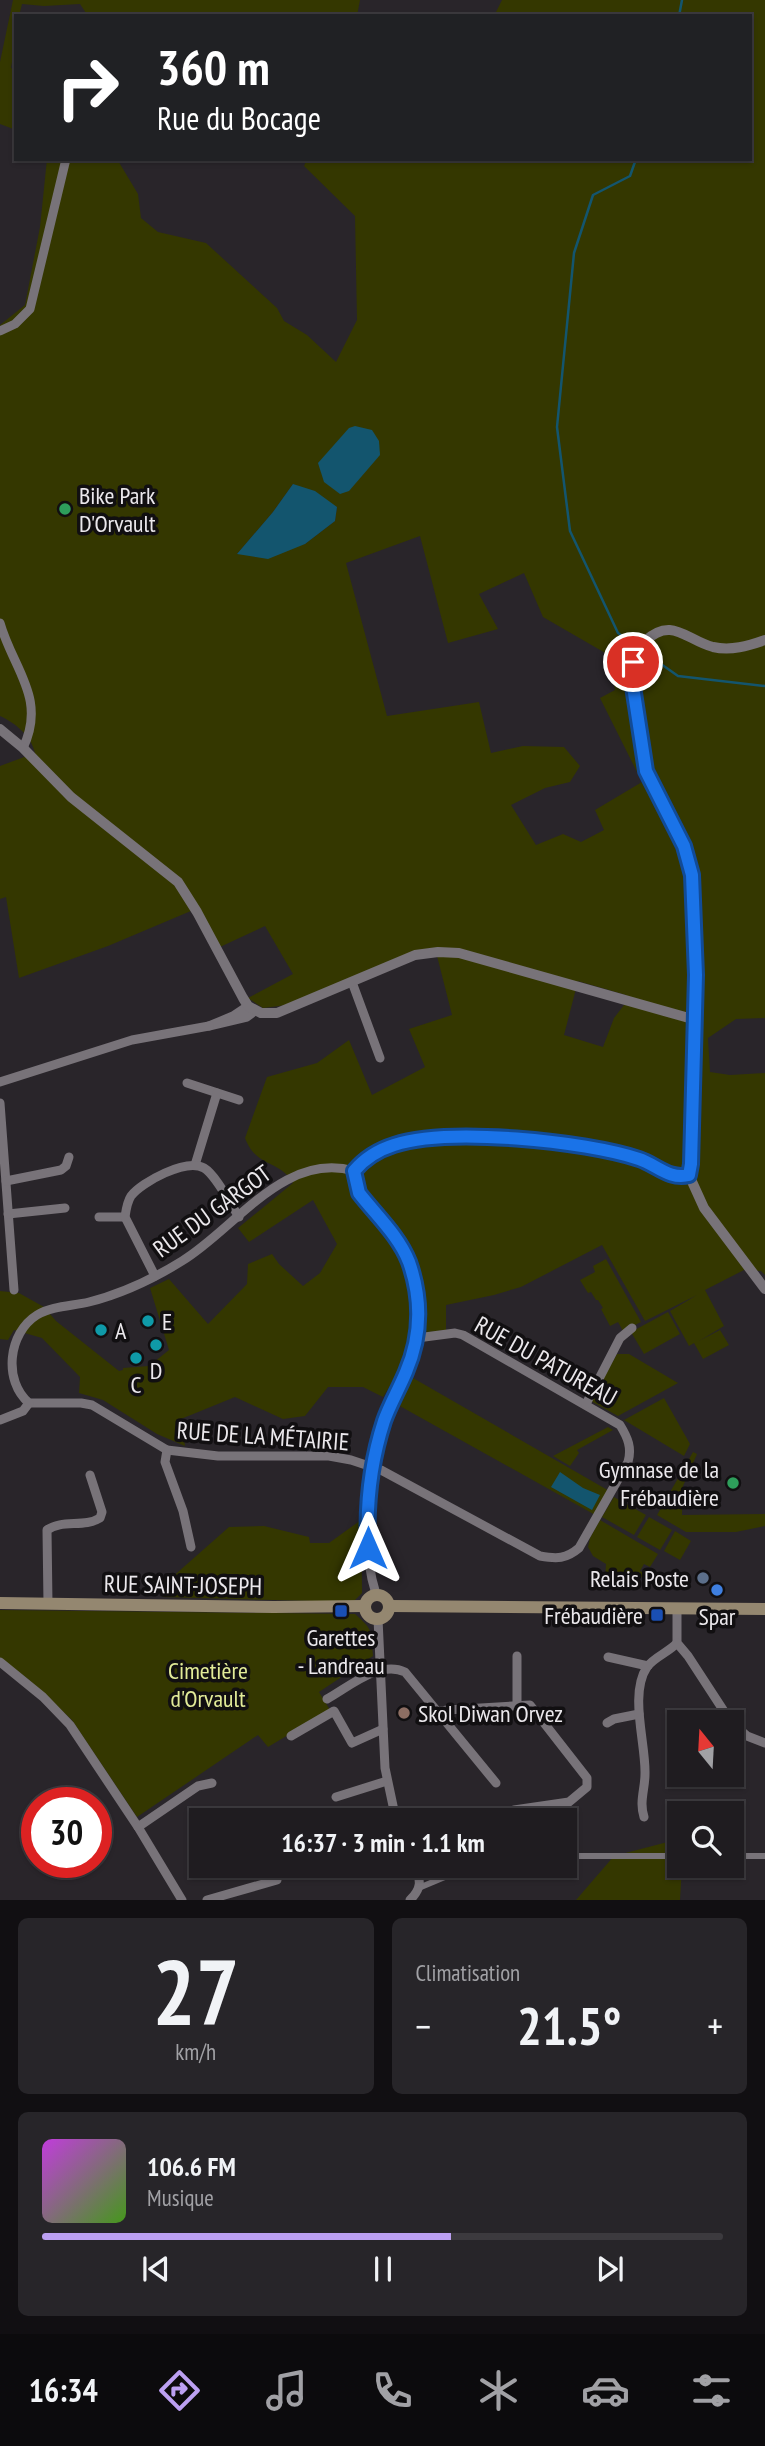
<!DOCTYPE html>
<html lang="fr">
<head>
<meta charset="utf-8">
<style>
	body { margin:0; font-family:"PT Sans Narrow",sans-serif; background:#272529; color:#f1f3f6; height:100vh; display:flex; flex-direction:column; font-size:26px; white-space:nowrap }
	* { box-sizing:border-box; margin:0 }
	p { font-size:23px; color:#a1a1a5 }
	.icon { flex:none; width:38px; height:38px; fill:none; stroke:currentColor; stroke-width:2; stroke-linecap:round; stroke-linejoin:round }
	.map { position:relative; height:1900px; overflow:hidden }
	.side { display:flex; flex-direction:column; gap:18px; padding:18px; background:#110f12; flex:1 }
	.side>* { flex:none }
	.hud { position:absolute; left:14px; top:14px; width:738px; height:147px; border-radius:0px; box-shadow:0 2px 5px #0004,0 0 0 2px #3c3a3e; background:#202124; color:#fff; overflow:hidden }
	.needle { width:46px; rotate:342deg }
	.buttons { position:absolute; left:667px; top:1710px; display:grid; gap:14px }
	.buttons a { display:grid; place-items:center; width:77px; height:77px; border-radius:0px; background:#1f1c20; box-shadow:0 2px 5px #0004,0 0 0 2px #3c3a3e; font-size:35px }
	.speed { position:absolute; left:21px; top:1787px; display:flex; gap:14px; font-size:35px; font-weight:700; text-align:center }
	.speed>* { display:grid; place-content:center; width:91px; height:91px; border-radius:50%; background:#1f1c20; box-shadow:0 2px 5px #0004,0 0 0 2px #3c3a3e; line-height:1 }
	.speed .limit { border:10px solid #d22; background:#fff; color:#111 }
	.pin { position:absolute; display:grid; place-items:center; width:60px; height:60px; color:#fff; margin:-30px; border:4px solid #fff; border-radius:50%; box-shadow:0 2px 7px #0007 }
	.me { position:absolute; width:77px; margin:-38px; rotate:0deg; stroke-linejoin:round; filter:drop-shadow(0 0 5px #0008) }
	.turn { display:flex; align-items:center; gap:24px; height:147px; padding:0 28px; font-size:32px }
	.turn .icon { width:91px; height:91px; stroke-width:2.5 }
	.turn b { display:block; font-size:49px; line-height:60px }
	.big { font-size:52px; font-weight:600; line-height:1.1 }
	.side .widget { flex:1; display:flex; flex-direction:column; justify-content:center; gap:10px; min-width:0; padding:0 24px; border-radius:10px; background:#272529 }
	.side .dial { align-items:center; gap:0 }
	.dial b { font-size:91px; line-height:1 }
	.song { display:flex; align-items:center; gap:21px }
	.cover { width:84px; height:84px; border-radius:10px; background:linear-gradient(135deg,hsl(290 70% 55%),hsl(100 70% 35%)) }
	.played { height:7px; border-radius:4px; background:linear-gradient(90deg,#bca0f2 60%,#3c3a3e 60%) }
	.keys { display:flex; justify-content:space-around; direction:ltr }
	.heat { display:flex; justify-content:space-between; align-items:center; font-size:38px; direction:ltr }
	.side .tiles { flex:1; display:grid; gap:18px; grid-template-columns:1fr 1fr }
	.widget:last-child { grid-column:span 2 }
	.trip { position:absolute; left:189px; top:1808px; width:388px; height:70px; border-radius:0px; background:#1f1c20; box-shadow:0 2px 5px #0004,0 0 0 2px #3c3a3e; font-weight:600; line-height:70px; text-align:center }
	.tab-bar { display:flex; height:112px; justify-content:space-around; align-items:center; background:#0c0b0d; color:#a1a1a5 }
	.tab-bar .icon { width:49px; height:49px }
	.tab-bar .current { color:#bca0f2 }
	.tab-bar b { font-size:32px; color:#f1f3f6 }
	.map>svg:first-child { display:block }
	.green { fill:#343700; fill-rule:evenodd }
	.water { fill:#13556e }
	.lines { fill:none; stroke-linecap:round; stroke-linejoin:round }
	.stream { stroke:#13556e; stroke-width:2.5 }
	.pedestrian { stroke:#787379; stroke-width:6 }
	.minor { stroke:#787379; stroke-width:9 }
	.tertiary { stroke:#787379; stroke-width:10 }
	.secondary { stroke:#948770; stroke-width:12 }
	.route-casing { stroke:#114b97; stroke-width:18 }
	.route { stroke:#1a73e8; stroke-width:12 }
	.leisure-dot { fill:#2e9e5b; stroke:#110f11; stroke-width:2.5 }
	.culture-dot { fill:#0f9aa8; stroke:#110f11; stroke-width:2.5 }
	.service-dot { fill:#5c6f8a; stroke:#110f11; stroke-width:2.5 }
	.shop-dot { fill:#3f7fe0; stroke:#110f11; stroke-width:2.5 }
	.transit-dot { fill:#1a4fb4; stroke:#110f11; stroke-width:2.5 }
	.education-dot { fill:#8d6e63; stroke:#110f11; stroke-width:2.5 }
	.labels { text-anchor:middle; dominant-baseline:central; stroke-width:7; stroke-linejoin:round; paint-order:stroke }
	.poi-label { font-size:24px; fill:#ebe8ec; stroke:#110f11; text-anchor:start }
	.street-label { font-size:24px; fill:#ebe8ec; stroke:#110f11 }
	.park-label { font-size:24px; fill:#e2eb98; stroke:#110f11 }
</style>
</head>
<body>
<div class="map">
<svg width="765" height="1900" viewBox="0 0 765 1900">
	<rect width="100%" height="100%" fill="#29252a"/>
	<g class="green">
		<polygon points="13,0 360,0 357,16 88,16 80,4 44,6 22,4 19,16 16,16 16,38 11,68 16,69 16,130 0,124 0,62"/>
		<path d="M502,0H765V1018L736,1019L708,1038L710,1072L730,1075L765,1073V1275L761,1271L744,1270L705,1290L724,1326L699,1341L720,1330L729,1345L703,1359L694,1343L689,1346L670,1311L697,1295L645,1321L602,1245L521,1287L494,1295L446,1305V1330L429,1332L413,1330L404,1363L383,1397L363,1387H328L305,1416L283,1419L235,1397L181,1419L185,1446L157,1434L103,1400L79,1393L80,1377L42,1338L14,1330L8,1340L0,1339V1291L19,1293L44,1307L56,1321L119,1371L123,1370V1368L149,1366L169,1350L150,1288L169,1279L208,1324L247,1284L248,1264L272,1254L279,1264L303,1286L320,1273L337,1244L313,1200L249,1242L238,1228L293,1183C279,1159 257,1169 245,1138L267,1077L317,1063L349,1040L372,1095L425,1067L409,1029L452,1015L435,948L287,1005L263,1008L248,998L293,974L265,926L220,947L198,908L108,946L19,978L6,897L0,899V766L35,753C31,735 15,723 0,716V325L25,305L40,227L47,159H117L138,194L141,218L158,232L206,243L277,308L284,321L307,335L336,362L357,320L355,216L304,166L307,159H751V16H494ZM293,484L337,507L335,521L305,544L237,554L273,512ZM420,536L448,643L498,629L479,594L524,573L543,617L607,654L615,690L600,698L642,782L595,810L604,830L581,842L563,834L536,845L511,805L545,788L570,782L580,766L564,747L523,746L491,753L479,702L387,716L346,563ZM578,981L626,995L624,1005L614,1018L603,1047L564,1035Z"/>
		<polygon points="606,1259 641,1322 623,1331 618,1322 610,1326 601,1309 603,1308 598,1300 596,1300 591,1292 588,1293 580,1280 595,1272 593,1266"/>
		<polygon points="668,1312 680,1334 644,1354 631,1332"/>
		<polygon points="617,1354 629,1354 678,1383 618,1416 591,1401"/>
		<polygon points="413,1378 611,1492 597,1516 398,1405"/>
		<polygon points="664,1398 690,1444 684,1456 624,1420"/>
		<polygon points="608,1427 613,1430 577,1450 579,1453 570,1466 553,1456"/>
		<polygon points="693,1452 697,1454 683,1486 682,1515 765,1514 765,1526 736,1532 686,1532 657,1515"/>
		<polygon points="614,1497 646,1515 634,1535 602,1517"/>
		<polygon points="649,1517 672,1530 660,1550 637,1537"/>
		<polygon points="361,1520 362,1589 362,1593 353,1602 163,1597 161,1587 229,1527 264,1526 309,1537 310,1543 329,1543"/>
		<polygon points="600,1520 658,1554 650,1567 644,1564 640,1571 651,1577 647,1583 646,1577 605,1578 606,1564 593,1556 588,1547 590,1538"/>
		<polygon points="675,1531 691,1541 680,1560 664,1551"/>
		<path d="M0,1610L355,1614C374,1631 371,1630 373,1656L319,1692L330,1710L268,1747L258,1735L137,1817L72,1720L28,1679L0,1658Z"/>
		<polygon points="679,1839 679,1866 682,1866 680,1900 576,1900 614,1856"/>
	</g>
	<g class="water">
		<polygon points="355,426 372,430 379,441 380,455 349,491 340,494 324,482 318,463 349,428"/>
		<polygon points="293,484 315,491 337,507 335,521 305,544 268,559 237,554 273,512"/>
		<polygon points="560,1472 583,1488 600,1495 592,1510 551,1487"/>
	</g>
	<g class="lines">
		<g class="stream">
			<polyline points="679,16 682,0"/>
			<polyline points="633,644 618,633 570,531 557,427 574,253 593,195 630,176 636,159"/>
			<polyline points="644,652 678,676 765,686"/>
		</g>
		<g class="pedestrian">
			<polyline points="565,1856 679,1856"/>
			<polyline points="732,1856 765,1856"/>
			<polyline points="421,1887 471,1866"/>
		</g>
		<g class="minor">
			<polyline points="0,331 15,324 30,309 66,159"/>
			<path d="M0,623C13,669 47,698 23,748"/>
			<polyline points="352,982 380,1058"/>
			<polyline points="248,1006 233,1016 209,1026 247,1017 255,1011"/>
			<polyline points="0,1082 132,1040 209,1026"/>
			<polyline points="187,1083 239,1100"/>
			<polyline points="0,1103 14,1290"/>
			<polyline points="195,1165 217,1093"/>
			<path d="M354,1171C284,1151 235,1229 182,1261C153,1279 121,1294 89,1302C72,1306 52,1306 37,1315C8,1333 3,1381 29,1403H81L92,1405L167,1450L218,1456H329L351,1460L381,1470L540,1556C557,1559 566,1559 579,1548L628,1462C632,1448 628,1438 620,1425L463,1335L455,1333L417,1338"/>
			<polyline points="6,1181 61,1170 66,1166 69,1157"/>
			<polyline points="8,1214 65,1208"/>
			<polyline points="99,1217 125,1217"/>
			<path d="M155,1276L125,1217C126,1210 127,1202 131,1196C142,1182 186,1158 204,1168C216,1175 231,1205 239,1217"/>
			<polyline points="586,1404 620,1338 632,1328"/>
			<polyline points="0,1420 23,1411 29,1403"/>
			<polyline points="167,1450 165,1462 183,1511 191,1547"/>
			<path d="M376,1594C358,1537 368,1460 391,1405C401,1379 418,1354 419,1325C419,1299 414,1270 401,1247C386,1222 356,1202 354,1171C402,1114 568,1142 634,1158C654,1162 667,1180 689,1175"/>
			<path d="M48,1604L47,1530C62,1519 84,1528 100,1518L102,1512L90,1475"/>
			<polyline points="677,1610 677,1643 688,1656 731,1722"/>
			<polyline points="378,1619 385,1768 396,1820"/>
			<polyline points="608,1657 648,1666"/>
			<polyline points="0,1662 43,1697 70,1725 138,1827 182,1900"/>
			<path d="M327,1699C349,1687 379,1660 405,1672L496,1783"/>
			<polyline points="517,1706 517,1656"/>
			<polyline points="438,1712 447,1710 530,1705 587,1778 587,1787 569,1802 514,1810 511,1814 495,1817"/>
			<polyline points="607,1723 614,1719 639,1714"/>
			<polyline points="732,1723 747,1736 765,1743"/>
			<polyline points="291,1736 334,1711 352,1743 383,1729"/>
			<polyline points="336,1797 387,1781"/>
			<path d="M644,1817C639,1802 645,1789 645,1774C646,1744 629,1694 647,1667C654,1657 669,1652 677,1643"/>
			<polyline points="138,1827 198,1786 212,1783"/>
			<polyline points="207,1900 277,1880"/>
			<path d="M410,1900C422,1888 421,1881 415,1866"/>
		</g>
		<g class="tertiary">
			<path d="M765,640C748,646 731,651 713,647C686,640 672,616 645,641C638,648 634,655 633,664C630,691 639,755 649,780C658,803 675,823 683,846C694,875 693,905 695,935C698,1012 692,1088 691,1164L689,1175L704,1208L765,1289"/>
			<polyline points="0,729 23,748 71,797 178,882 197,912 243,998 248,1006 261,1013 277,1013 415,955 438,952 459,953 696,1020"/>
		</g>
		<g class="secondary">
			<circle cx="377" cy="1607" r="12"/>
			<polyline points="0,1603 274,1607 364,1606"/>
			<polyline points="390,1606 765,1609"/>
		</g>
	</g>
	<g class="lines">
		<defs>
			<path id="route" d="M368,1548C366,1506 371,1461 384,1421C390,1404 399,1389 406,1372C421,1337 422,1299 409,1262C399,1236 376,1215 359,1193L354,1171C365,1158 378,1150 394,1145C448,1127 585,1141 639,1159C657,1165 669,1180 689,1175L691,1164L696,975L692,875L684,846L646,771L632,680L633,662"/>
		</defs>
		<use href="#route" class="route-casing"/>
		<use href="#route" class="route"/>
	</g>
	<g class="leisure-dot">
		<circle cx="65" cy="509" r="7"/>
		<circle cx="733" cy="1483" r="7"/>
	</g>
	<g class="culture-dot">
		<circle cx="148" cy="1321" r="7"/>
		<circle cx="101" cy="1330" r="7"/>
		<circle cx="156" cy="1345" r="7"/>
		<circle cx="136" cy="1358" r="7"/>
	</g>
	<circle class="service-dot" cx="703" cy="1578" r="7"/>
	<circle class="shop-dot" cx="717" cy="1590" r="7"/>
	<g class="transit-dot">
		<rect x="334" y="1604" width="14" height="14" rx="3.5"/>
		<rect x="650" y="1608" width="14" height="14" rx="3.5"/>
	</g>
	<circle class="education-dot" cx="404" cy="1713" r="7"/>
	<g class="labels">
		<g class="poi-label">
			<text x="79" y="495">Bike Park<tspan x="79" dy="28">D'Orvault</tspan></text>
			<text x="162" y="1321">E</text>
			<text x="115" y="1330">A</text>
			<text x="156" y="1370" text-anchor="middle">D</text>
			<text x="136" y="1384" text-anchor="middle">C</text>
			<text x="719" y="1469" text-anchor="end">Gymnase de la<tspan x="719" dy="28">Frébaudière</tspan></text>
			<text x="689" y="1578" text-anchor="end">Relais Poste</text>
			<text x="643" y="1615" text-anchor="end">Frébaudière</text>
			<text x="717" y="1616" text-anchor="middle">Spar</text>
			<text x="341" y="1637" text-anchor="middle">Garettes<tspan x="341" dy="28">- Landreau</tspan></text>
			<text x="418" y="1713">Skol Diwan Orvez</text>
		</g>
		<g class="street-label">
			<text transform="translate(212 1211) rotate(-36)">RUE DU GARGOT</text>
			<text transform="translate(546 1361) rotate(29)">RUE DU PATUREAU</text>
			<text transform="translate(263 1436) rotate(4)">RUE DE LA MÉTAIRIE</text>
			<text transform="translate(183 1585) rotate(1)">RUE SAINT-JOSEPH</text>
		</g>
		<g class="park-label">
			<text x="208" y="1670">Cimetière<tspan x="208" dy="28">d'Orvault</tspan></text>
		</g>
	</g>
</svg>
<div class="buttons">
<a><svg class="needle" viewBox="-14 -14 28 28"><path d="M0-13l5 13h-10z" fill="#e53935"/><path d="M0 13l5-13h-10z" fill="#a1a1a5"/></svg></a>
<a><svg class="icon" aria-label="search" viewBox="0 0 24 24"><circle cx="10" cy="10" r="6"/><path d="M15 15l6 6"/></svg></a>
</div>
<div class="speed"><div class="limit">30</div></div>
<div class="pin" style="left:633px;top:662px;background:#d93025"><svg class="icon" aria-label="arrive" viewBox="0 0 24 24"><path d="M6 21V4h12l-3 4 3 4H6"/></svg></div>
<svg class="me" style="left:368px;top:1548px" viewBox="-20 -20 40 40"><path d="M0-17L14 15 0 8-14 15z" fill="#1a73e8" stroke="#fff" stroke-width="4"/></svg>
<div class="trip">16:37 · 3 min · 1.1 km</div>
<div class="hud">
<div class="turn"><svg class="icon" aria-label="right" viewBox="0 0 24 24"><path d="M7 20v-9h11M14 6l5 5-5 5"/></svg><div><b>360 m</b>Rue du Bocage</div></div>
</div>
</div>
<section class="side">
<div class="tiles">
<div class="widget dial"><b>27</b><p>km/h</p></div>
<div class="widget"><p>Climatisation</p>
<div class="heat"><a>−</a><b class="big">21.5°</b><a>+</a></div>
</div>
<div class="widget">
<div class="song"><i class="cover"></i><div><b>106.6 FM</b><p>Musique</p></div></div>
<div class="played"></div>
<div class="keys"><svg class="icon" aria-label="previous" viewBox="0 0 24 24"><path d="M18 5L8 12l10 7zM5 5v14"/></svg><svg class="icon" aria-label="pause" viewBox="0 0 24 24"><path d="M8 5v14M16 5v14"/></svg><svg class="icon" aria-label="next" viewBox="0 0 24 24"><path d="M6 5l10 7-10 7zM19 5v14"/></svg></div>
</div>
</div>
</section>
<nav class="tab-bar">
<b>16:34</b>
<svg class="icon current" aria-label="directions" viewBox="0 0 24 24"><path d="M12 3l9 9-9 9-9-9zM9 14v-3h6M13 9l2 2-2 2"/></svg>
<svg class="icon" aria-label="music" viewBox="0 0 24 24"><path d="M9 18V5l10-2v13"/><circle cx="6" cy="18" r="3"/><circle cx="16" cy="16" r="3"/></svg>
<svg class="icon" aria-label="phone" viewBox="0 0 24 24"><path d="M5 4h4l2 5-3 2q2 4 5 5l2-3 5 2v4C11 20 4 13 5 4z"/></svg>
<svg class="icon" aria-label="climate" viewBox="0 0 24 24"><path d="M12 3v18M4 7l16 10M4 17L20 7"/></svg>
<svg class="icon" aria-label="car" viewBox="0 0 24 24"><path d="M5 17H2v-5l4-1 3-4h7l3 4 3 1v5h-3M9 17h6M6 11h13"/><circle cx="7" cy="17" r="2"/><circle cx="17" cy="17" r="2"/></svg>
<svg class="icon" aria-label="filters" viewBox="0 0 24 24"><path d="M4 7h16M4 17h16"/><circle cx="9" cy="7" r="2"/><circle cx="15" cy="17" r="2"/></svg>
</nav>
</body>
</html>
